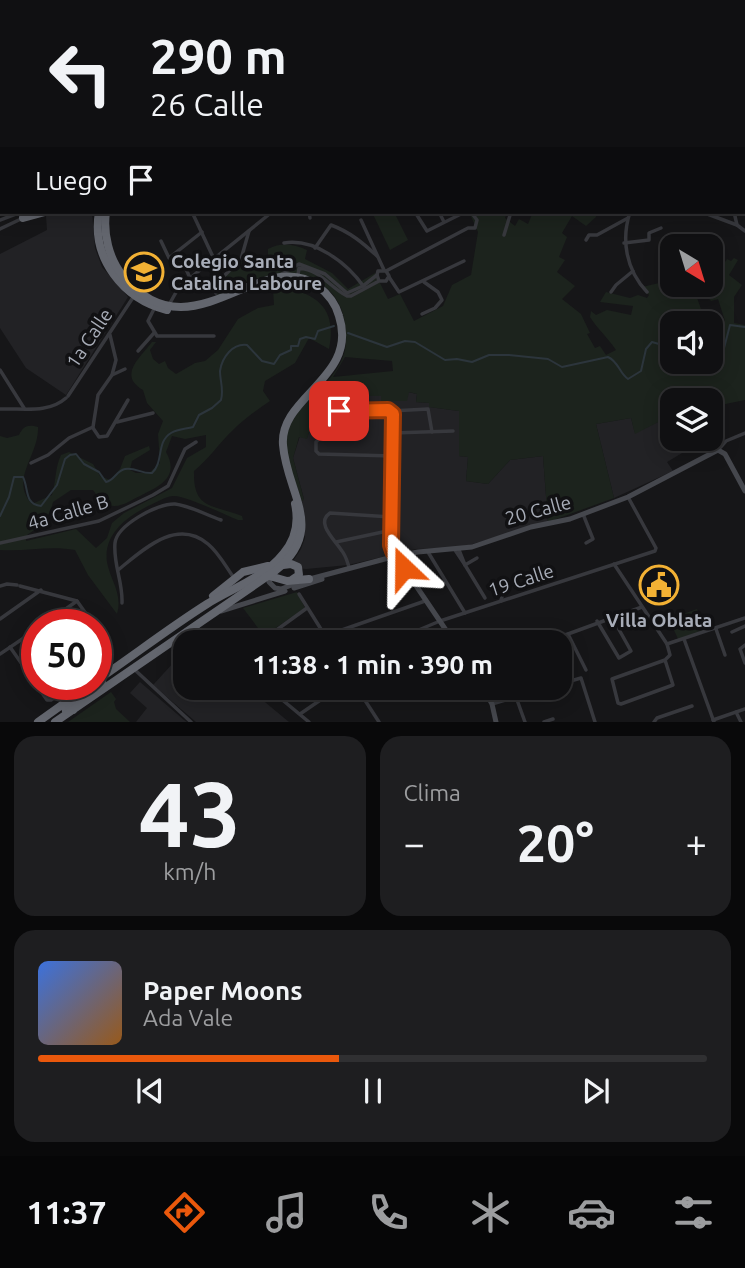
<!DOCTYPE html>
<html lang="es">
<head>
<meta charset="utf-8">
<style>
	body { margin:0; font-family:Ubuntu,sans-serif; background:#1e1e20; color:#f1f3f6; height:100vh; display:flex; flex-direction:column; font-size:26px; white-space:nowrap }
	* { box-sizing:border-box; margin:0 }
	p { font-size:23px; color:#9c9d9f }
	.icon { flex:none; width:38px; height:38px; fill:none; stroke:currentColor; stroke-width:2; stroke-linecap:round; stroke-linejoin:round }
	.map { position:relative; height:722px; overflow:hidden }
	.drawer { display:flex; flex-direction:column; gap:14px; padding:14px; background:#09090a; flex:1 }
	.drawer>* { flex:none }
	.hud { position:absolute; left:0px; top:0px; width:746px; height:214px; box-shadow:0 4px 18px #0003,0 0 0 2px #303032; background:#101012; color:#f1f3f6; overflow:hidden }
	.needle { width:46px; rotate:142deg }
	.buttons { position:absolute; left:660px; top:234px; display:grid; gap:14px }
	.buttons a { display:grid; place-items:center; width:63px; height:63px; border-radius:14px; background:#101012; box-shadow:0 4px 18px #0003,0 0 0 2px #303032; font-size:35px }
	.speed { position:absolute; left:21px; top:609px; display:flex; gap:14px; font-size:35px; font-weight:700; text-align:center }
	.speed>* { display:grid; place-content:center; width:91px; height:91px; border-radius:50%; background:#101012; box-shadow:0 4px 18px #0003,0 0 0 2px #303032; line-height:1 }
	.speed .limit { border:10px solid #d22; background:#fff; color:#111 }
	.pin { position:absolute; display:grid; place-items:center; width:60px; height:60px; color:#fff; margin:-30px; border-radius:14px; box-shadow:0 4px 10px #0006 }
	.me { position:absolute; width:77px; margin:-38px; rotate:337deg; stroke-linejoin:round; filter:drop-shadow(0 0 5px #0008) }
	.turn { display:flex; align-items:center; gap:24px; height:147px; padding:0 35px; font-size:32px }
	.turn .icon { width:91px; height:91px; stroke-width:2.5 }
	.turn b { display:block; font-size:49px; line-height:60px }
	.then { display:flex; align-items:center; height:66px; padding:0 35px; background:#0003; gap:14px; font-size:26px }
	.big { font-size:52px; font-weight:600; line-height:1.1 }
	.drawer .card { flex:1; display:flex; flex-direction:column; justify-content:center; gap:10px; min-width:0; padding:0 24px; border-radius:21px; background:#1e1e20 }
	.drawer .dial { align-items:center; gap:0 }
	.dial b { font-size:91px; line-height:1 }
	.song { display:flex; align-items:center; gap:21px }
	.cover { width:84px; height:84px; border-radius:10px; background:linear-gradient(135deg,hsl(220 70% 55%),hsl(30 70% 35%)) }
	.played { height:7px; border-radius:4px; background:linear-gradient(90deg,#ea580c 45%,#303032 45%) }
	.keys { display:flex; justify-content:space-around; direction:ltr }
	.heat { display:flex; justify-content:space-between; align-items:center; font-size:38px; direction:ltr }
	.drawer .tiles { flex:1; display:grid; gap:14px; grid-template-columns:1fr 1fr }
	.card:last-child { grid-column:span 2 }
	.trip { position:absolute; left:173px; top:630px; width:399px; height:70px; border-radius:21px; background:#101012; box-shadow:0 4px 18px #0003,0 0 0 2px #303032; font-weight:600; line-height:70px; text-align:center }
	.dock { display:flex; height:112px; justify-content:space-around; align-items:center; background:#060607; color:#9c9d9f }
	.dock .icon { width:49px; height:49px }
	.dock .on { color:#ea580c }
	.dock b { font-size:32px; color:#f1f3f6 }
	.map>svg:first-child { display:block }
	.built { fill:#222225 }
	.green { fill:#1c231d; fill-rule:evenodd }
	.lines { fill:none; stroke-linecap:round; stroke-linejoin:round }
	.stream { stroke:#2c353c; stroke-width:2 }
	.street { stroke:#37383d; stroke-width:3.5 }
	.secondary { stroke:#45474d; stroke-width:5 }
	.highway { stroke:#63666e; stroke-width:8 }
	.route-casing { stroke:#983908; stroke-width:18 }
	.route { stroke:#ea580c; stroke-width:12 }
	.labels { text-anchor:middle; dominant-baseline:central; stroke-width:7; stroke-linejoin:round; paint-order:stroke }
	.poi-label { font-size:19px; font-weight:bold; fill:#a8adb8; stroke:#111113; text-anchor:start }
	.street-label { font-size:19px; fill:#a8adb8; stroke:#111113 }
</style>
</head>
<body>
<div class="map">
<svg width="745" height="722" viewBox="0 0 745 722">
	<rect width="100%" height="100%" fill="#161618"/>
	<g class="built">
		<polygon points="57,212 92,212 95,248 102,267 128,297 66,395 26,368 0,328 0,254 47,230 46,216"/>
		<polygon points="340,391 360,392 360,409 368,396 382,396 381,400 406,401 408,392 417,394 416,402 429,403 430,407 459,411 459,456 468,457 466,481 488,484 510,460 543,456 548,522 459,548 416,549 348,565 306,569 289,567 301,549 305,538 305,519 302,501 304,499 293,458 300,436 307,438 316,409 332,399"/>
		<polygon points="672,415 672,439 685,439 683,441 687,450 667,462 673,471 614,498 596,424 631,418 635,433"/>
		<polygon points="185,650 186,688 248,688 289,722 196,722 153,685"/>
		<polygon points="140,682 184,720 187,722 136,722 147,708 130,693"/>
	</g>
	<g class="green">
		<polygon points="372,212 394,212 408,240 390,250"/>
		<path d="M469,212H507L505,218L515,226L519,219L528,224L533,212H595L596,217L586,226L572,216L562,233L567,237L559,257L565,260L557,272L575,286L562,299L581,314L590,333L587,334L595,348L600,346L606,355L616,350C608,338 596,327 590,317L591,311L596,315L607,310L631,315L633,306L600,302L606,292L630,298L638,295L647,298L649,295L642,287L672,280V285H688L692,295H696L701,309L688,314L692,324H672V362H710L711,326L725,321L718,299L711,301L704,293L702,285H710L711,256L717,261L715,265L721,268L727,259L731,261L734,258L738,260L729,275L742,285L734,297V323L745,325V400L711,407L710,401H672V415L635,434L631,418L596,424L614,498L548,522L543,456L510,460L488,484L466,481L468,457L459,456V411L429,407V403L416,402L417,394L409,392L407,401H381V396H368L367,409H359V392L340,391L339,399L332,400L333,410L316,409L307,439L299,437L293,458L304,500L302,501C297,484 283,455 286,439C293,399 345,383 346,341C348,280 301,266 250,280C239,284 228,292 218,298L216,291L221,281L241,259L268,257V249C281,242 294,244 307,250L305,259L332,273L348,289L375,273L388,299L400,294L414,321L443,306L452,285L471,275L478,232ZM345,357L392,361L393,371L333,377Z"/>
		<path d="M288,288C323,297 336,313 329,349L309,338L295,363L265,381L263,391L270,401C257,410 244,419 233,430C219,443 209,459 194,471C193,510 212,504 242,516L243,520H238C225,515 185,495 173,496C164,497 156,503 148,506C127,517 103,534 107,562C110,580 123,593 117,614L88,575L75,550C50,545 26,552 0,550V436L7,438L19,435C23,426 28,424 38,427C39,456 9,479 32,504L52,495C56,482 55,467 61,455L69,452L93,464L100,476L110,480L120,469L125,456L149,446L150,450L132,461L130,470L136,473H149L160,463L158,434L163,421L147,403L143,390C117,375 141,357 152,342H156L150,350L153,359L159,364L165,361L168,368L176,374L195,363L205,361L218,350L238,319L258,308L274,305L273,289ZM206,435V447L187,458L172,488L124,513L112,523L107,538L96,548L76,529L26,541L27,535C40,527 50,517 53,502L71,490H93C99,498 104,506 115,506C123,506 133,499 140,496C160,486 180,477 166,452L172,436L185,439Z"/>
		<polygon points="297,592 305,608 264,636 243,608"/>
		<polygon points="697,609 706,629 678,639 669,619"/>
		<polygon points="111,692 116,699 114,702 116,709 130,722 68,722"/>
	</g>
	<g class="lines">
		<g class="stream">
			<path d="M348,333L387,347L405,341L415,342L445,360L457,359L472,362L489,355H509L548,359L562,367L608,357C619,362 619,373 628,379L641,371L646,349L652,342L659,344L663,354L672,358"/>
			<polyline points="710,348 716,354 723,352 730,325 745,327"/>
			<path d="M0,516L9,497L14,477H23C29,489 24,504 41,506L57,485L65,459L70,455L76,454L84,464L99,472L106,482C115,480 116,471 125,469C135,467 142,474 152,473C164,462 156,442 171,433C178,429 186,429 193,427L199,415L212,408L221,400C224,390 220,381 220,371C222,357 233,343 247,345L262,361L274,364L280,355L291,350V346H298L300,339L306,337L315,339L318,331L334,326"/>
		</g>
		<g class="street">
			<polyline points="250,0 251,2"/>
			<polyline points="300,0 300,2"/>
			<polyline points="329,0 330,2"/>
			<polyline points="351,0 352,2"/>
			<polyline points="383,0 384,2"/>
			<polyline points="420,0 421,2"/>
			<polyline points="549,0 550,2"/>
			<polyline points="691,0 694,2"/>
			<polyline points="281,2 284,0"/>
			<polyline points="358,2 362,0"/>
			<polyline points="515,2 519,0"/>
			<polyline points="720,2 723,0"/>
			<polyline points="744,29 745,30"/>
			<polyline points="744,86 745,87"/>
			<polyline points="0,115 2,114"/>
			<polyline points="744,143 745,142"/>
			<polyline points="0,197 2,198"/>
			<polyline points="744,209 745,209"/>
			<polyline points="192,212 214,259"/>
			<polyline points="309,212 310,218"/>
			<polyline points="415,212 427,231 465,212"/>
			<polyline points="439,212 444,222"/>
			<path d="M630,212C621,240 626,270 647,292"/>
			<polyline points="702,212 737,225 745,231"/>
			<polyline points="734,212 737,225"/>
			<polyline points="0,220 21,212"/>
			<polyline points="361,220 384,270"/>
			<polyline points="0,229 23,218 20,212"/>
			<polyline points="504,235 511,212"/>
			<polyline points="586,240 589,235 597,235 628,218"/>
			<polyline points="161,241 169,258 202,232"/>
			<path d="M284,243C315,238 347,263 364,287"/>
			<polyline points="624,243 649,240 649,233 661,228"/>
			<path d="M315,248L331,225C350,232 363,243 377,256"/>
			<polyline points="178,251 190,278"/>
			<polyline points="210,262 220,280"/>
			<polyline points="386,271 468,228 475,228 477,220 471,212"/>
			<path d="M298,275L299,268C321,270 329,287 347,296H351L379,281H386L389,276L386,271H378L377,275L379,281"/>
			<polyline points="278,276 299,264 325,274 347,293 363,286 377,275"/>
			<polyline points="389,277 399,292 464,261"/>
			<polyline points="611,292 616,285 633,271"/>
			<polyline points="216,293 220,280 241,259 249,231"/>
			<polyline points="170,303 179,287 272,212"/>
			<polyline points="155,307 148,321 157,336 214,336"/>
			<polyline points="422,314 435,308 442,300 438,292 424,282"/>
			<polyline points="138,351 154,333"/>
			<polyline points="0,370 24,408"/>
			<polyline points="112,375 125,369"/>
			<polyline points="68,396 134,296"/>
			<path d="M0,409C22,408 48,414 66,398"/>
			<polyline points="391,411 428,409 432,432"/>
			<polyline points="117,422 153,413"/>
			<polyline points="93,428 99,437 107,436 128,400"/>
			<polyline points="393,433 453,431"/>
			<polyline points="718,450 726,441 745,433"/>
			<path d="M393,456L319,454L316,451V442L329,428L334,414L339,411H391C399,434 391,495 391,523C392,535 389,546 396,556"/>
			<polyline points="31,463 48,455 69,438 93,427 98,395 112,375 116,360 110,335"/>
			<polyline points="583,514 593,539 586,543"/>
			<polyline points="336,542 392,530"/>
			<polyline points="0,543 99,521 153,495 168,486 185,449 196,442"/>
			<polyline points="455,550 465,565"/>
			<polyline points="459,550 465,565 485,598"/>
			<polyline points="428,552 465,613"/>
			<polyline points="614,564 667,644 670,655 665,660 612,679 618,703 621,704 673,685 665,660"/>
			<polyline points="465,565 477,558"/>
			<path d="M349,567C347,561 346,556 342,551C335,540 315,523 330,513L391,517"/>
			<path d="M118,570C142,551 176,517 208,544C219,553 226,567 234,578"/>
			<polyline points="498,583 503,592 501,601"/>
			<polyline points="0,586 7,584 17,585"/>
			<polyline points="20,586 77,601 94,625"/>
			<polyline points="299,594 329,642"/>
			<path d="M122,603C123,582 113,564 115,543C117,525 158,503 175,504C191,506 206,515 221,520"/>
			<polyline points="0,619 41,590"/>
			<polyline points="597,621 619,658 631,651 612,617"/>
			<polyline points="43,625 77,601"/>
			<polyline points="195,626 214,642"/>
			<polyline points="96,628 111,652 110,657 96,667"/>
			<polyline points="716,629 725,655"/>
			<polyline points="339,631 425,601"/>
			<polyline points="732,632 745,626"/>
			<polyline points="568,634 586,670"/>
			<polyline points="684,639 714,722"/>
			<polyline points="260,642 307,608"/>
			<polyline points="306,642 322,631"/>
			<polyline points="390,642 440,621 655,551 656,548 628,497"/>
			<polyline points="536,642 568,634 642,607"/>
			<polyline points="667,644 745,618"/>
			<polyline points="745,645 740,649 745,663"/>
			<polyline points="10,647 47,700 51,700 72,684"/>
			<polyline points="0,654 37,629"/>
			<polyline points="560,667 566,677"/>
			<polyline points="135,670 191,722"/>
			<polyline points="27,672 37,665"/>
			<polyline points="560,684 581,678 595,722"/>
			<polyline points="268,688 309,722"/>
			<polyline points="357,688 379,722"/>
			<polyline points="376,688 382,688"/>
			<polyline points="277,695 288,688"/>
			<polyline points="516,697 525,722"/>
			<polyline points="492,704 546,688"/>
			<polyline points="736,712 741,722"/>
			<polyline points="300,714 338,688"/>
			<polyline points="713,720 745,709"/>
			<polyline points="544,722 553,719"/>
			<polyline points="654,722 657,718 692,706"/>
		</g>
		<g class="secondary">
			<polyline points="472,0 473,2"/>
			<polyline points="590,0 591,2"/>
			<polyline points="433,2 437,0"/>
			<polyline points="596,2 600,0"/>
			<polyline points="659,2 662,0"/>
			<polyline points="396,556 454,642"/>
			<polyline points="272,576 269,582 275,588 281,589 297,583"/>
			<polyline points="306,580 396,556 418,552 472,547 531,527 570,519 628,497 718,450 725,454 745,491"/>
			<polyline points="294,588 322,579"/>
			<polyline points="221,611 285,591"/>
			<polyline points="483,688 492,704 496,722"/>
		</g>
		<g class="highway">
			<polyline points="242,2 244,0"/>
			<path d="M99,212C91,258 123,299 167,310"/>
			<polyline points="23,218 45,212"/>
			<polyline points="283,565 291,564 298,567 299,575 293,579"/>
			<polyline points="266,575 287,581 309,579"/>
			<polyline points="213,596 243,572 268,566"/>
			<path d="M96,681C133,656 169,628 207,604C231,589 265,577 283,554C295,540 299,522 295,504"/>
			<polyline points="73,710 66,711 65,707 102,681"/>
			<polyline points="38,722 66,702"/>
			<path d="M55,722L275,571C327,529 287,495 283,445C279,396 359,378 339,316C336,304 328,294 318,286C260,244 192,359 123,276C109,259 103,234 106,212"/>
		</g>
	</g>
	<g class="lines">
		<defs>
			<polyline id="route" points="339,411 388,410 393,414 391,545 393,551 404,568"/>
		</defs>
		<use href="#route" class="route-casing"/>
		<use href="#route" class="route"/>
	</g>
	<defs>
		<symbol id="university-ring" viewBox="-11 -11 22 22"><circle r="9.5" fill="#111113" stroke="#f2b134" stroke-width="1.5"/><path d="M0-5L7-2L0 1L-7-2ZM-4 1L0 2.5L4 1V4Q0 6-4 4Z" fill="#f2b134"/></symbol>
		<symbol id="civic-ring" viewBox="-11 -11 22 22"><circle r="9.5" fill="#111113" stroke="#f2b134" stroke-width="1.5"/><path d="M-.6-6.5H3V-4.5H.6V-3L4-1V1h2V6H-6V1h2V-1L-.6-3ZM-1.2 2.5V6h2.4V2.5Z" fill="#f2b134"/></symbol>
	</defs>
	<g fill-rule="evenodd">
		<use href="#university-ring" x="122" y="250" width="44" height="44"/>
		<use href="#civic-ring" x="637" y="563" width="44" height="44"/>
	</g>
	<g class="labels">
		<g class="poi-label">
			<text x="171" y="261">Colegio Santa<tspan x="171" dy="22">Catalina Laboure</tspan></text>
			<text x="659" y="620" text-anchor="middle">Villa Oblata</text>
		</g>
		<g class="street-label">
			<text transform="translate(89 338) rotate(-56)">1a Calle</text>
			<text transform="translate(538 510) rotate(-15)">20 Calle</text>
			<text transform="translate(68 512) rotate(-16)">4a Calle B</text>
			<text transform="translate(521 580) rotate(-18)">19 Calle</text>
		</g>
	</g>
</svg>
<div class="buttons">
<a><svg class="needle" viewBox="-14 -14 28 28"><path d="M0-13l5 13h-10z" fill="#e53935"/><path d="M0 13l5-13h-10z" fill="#9c9d9f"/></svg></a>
<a><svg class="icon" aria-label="sound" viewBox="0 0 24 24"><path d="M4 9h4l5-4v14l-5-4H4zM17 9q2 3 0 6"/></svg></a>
<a><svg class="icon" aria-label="layers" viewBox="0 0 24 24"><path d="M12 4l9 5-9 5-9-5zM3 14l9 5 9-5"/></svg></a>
</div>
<div class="speed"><div class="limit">50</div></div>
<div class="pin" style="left:339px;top:411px;background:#d93025"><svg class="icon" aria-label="arrive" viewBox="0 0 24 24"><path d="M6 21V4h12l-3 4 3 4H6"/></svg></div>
<svg class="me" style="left:404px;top:568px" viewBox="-20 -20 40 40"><path d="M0-17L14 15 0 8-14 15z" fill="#ea580c" stroke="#fff" stroke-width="4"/></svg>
<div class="trip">11:38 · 1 min · 390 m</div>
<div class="hud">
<div class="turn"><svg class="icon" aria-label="left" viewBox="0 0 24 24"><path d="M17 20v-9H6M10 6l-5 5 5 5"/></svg><div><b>290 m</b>26 Calle</div></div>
<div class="then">Luego<svg class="icon" aria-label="arrive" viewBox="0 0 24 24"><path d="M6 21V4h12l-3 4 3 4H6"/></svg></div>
</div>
</div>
<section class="drawer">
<div class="tiles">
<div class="card dial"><b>43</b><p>km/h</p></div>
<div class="card"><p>Clima</p>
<div class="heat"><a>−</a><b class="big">20°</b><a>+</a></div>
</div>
<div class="card">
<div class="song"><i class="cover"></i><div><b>Paper Moons</b><p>Ada Vale</p></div></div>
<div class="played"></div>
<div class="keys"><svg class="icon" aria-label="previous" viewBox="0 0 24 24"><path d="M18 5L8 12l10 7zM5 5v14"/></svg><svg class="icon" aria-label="pause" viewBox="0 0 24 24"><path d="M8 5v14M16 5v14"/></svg><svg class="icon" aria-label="next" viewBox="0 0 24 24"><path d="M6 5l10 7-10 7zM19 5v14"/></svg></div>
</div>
</div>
</section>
<nav class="dock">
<b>11:37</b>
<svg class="icon on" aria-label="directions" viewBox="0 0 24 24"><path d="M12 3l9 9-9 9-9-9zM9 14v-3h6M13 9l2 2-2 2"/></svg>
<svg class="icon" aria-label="music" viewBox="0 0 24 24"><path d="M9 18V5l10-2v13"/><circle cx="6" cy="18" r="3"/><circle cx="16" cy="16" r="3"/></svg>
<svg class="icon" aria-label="phone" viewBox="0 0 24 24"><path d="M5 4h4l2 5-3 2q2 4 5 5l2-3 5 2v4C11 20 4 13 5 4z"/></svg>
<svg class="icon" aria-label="climate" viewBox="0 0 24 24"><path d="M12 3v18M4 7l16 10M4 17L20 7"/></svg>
<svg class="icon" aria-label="car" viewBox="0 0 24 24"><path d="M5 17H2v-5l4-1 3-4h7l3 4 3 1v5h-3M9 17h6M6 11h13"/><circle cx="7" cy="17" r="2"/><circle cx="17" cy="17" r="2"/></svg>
<svg class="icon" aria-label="filters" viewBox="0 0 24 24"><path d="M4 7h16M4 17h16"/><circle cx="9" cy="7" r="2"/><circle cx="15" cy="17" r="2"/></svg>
</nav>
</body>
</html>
